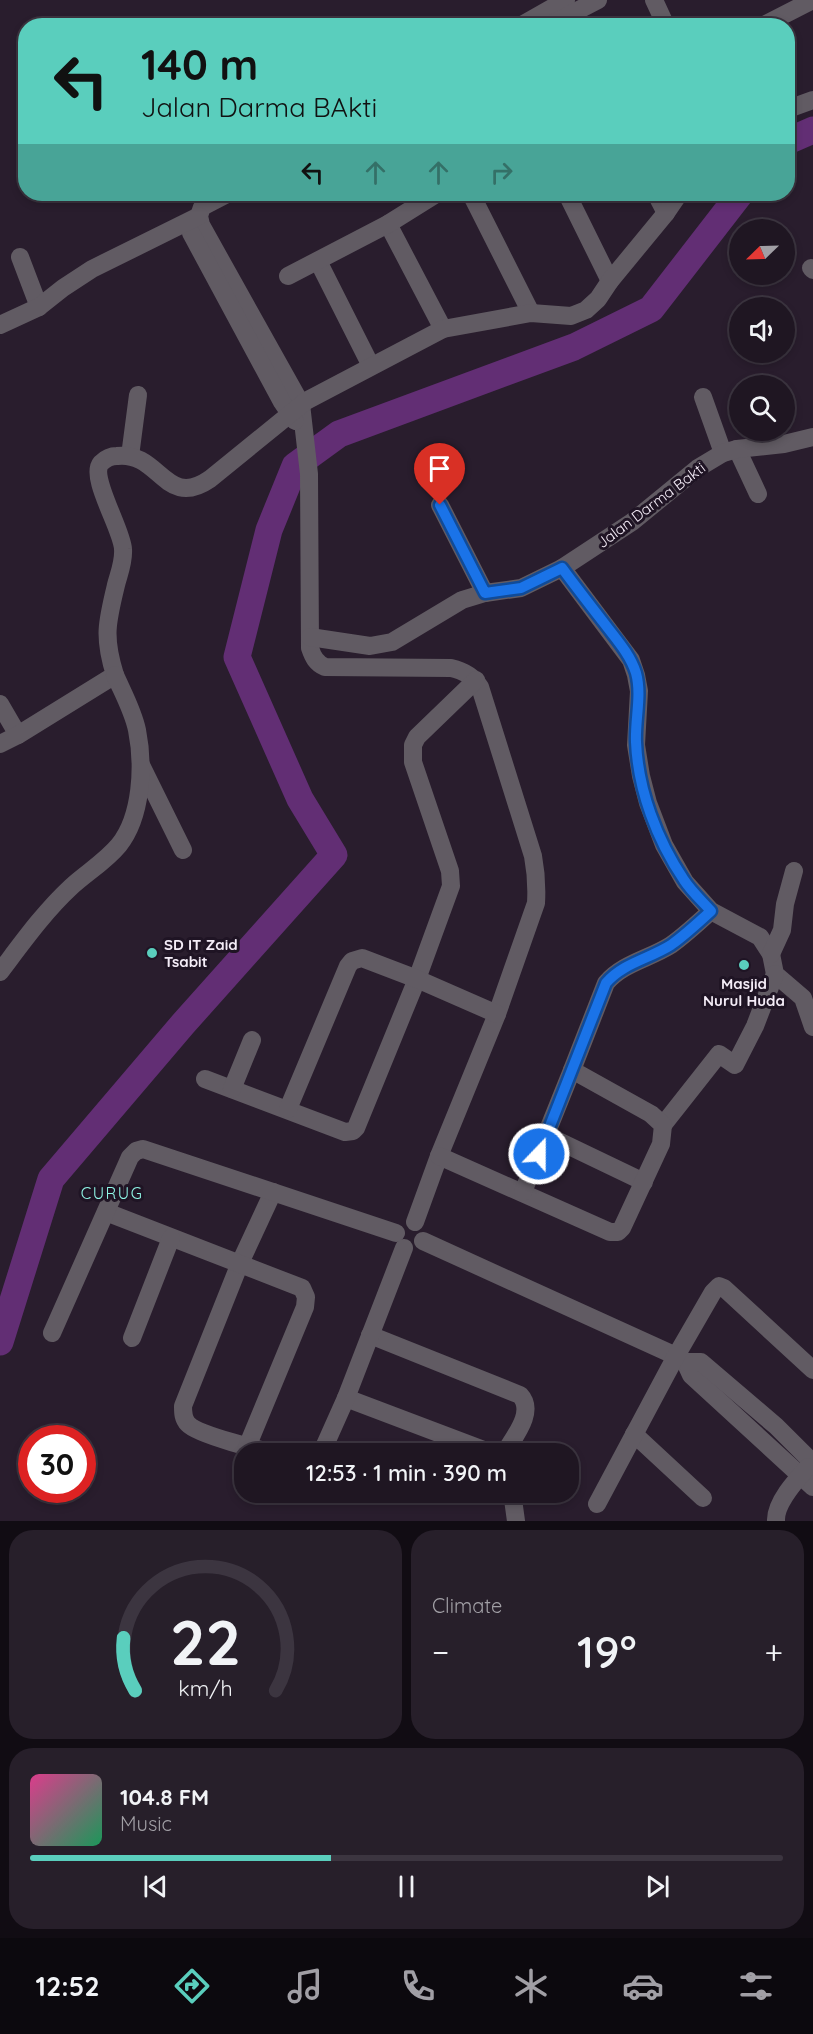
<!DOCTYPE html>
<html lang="en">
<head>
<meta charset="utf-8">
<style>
	body { margin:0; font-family:Quicksand,sans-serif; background:#271f2a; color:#f1f3f6; height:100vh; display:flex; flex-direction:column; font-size:22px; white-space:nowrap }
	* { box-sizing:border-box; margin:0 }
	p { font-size:20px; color:#a19fa5 }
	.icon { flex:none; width:33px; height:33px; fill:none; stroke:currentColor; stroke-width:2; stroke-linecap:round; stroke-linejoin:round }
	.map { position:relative; height:1521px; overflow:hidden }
	.drawer { display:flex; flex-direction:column; gap:9px; padding:9px; background:#110c13; flex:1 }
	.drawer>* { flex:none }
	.guide { position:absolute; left:18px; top:18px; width:777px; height:183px; border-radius:24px; box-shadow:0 3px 9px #0003,0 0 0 2px #3c3540; background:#5acebd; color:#111; overflow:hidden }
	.needle { width:39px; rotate:247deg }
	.controls { position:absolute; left:729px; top:219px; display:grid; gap:12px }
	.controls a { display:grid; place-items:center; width:66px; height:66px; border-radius:50%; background:#1f1622; box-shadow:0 3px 9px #0003,0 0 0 2px #3c3540; font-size:30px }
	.speed { position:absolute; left:18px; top:1425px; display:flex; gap:12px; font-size:30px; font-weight:700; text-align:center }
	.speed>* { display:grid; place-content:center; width:78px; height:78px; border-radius:50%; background:#1f1622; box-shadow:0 3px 9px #0003,0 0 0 2px #3c3540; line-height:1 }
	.speed .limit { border:9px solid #d22; background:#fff; color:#111 }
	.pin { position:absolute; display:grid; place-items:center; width:51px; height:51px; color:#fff; margin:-62px -26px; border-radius:50% 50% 50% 0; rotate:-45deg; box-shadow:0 0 6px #0007 }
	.pin .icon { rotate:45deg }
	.me { position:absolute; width:66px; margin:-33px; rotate:22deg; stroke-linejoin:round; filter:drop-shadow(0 0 4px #0008) }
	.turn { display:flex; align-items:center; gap:21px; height:126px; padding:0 24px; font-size:27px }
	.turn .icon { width:78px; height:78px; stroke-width:2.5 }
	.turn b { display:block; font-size:42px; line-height:51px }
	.lanes { display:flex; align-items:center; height:57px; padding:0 24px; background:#0003; justify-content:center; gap:30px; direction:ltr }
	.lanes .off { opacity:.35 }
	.big { font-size:45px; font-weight:600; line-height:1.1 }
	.drawer .card { flex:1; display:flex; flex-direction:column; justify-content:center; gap:9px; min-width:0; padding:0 21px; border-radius:24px; background:#271f2a }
	.drawer .dial { align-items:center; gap:0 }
	.dial svg { height:156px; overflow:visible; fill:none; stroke:#3c3540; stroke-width:7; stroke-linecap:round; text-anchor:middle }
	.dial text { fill:#f1f3f6; stroke:none }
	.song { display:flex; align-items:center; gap:18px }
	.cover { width:72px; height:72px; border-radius:9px; background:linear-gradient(135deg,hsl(330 70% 55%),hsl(150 70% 35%)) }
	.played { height:6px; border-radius:3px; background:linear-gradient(90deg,#5acebd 40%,#3c3540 40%) }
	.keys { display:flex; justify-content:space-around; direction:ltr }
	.heat { display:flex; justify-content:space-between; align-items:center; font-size:33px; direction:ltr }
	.drawer .tiles { flex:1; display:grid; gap:9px; grid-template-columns:1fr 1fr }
	.card:last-child { grid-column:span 2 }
	.trip { position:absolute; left:234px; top:1443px; width:345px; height:60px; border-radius:24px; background:#1f1622; box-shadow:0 3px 9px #0003,0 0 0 2px #3c3540; font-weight:600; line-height:60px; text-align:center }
	.dock { display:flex; height:96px; justify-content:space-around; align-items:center; background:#0c090e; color:#a19fa5 }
	.dock .icon { width:42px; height:42px }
	.dock .current { color:#5acebd }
	.dock b { font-size:27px; color:#f1f3f6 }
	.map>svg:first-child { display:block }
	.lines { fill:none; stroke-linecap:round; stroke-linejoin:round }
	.river { stroke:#622e74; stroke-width:27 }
	.minor { stroke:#615b63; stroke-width:18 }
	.route-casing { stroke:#114b97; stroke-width:15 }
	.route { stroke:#1a73e8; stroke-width:10 }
	.poi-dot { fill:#5acebd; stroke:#1f1424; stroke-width:2 }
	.labels { text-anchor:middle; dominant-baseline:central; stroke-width:6; stroke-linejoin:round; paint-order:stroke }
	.street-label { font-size:15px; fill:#f4ecf7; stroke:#1f1424 }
	.poi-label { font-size:15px; font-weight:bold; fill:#f4ecf7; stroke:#1f1424; text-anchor:start }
	.neighbourhood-label { font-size:16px; letter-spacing:1.5px; fill:#90f7e7; stroke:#1f1424 }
</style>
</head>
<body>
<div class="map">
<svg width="813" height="1521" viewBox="0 0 813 1521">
	<rect width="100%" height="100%" fill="#291d2d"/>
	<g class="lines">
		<g class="river">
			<polyline points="788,141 813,130"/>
			<polyline points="0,1342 51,1179 183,1024 334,855 300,799 237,657 269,530 295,466 339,434 574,347 651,309 740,194"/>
		</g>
		<g class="minor">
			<polyline points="654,0 666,26"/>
			<polyline points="520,26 566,0"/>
			<polyline points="548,26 598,0"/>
			<polyline points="762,26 813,0"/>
			<polyline points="788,109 813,100"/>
			<path d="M227,194L202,207L199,216L201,225L301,404L309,474L310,648C313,657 316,663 325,667L451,668C464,671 473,676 480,687L533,856C536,872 537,886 536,903L497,1014L439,1156L415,1222"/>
			<polyline points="471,194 531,313"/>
			<polyline points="567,194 610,281"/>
			<polyline points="656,194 666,213"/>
			<polyline points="388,224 443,329"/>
			<polyline points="191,233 282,402 295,421"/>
			<polyline points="20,257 39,307"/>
			<polyline points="318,261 371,366"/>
			<polyline points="811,268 813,270"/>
			<polyline points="288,276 388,224 436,194"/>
			<polyline points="0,325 39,307 63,288 92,269 199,216"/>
			<polyline points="703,397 723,453"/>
			<polyline points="737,449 758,494"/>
			<polyline points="130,456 138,395"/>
			<polyline points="440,505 485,593"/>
			<polyline points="562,568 631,660 636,675 639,691 636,745 641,776 648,803 664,845 685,882 711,911 760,937 771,954 775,974 803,998 813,1027"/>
			<polyline points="310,637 370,646 392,642 462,600 485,593 521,588 562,568 632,522 698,468 723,453 737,449 784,444 813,437"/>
			<polyline points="0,704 18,735"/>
			<path d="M0,744L18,735L115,675C103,637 107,622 116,585C119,573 124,562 123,549C122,529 89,477 101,463C105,459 111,456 117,456C160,451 165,510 210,479L306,401L443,329L531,313L571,316L586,310L598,299L610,281L666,213L679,194"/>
			<polyline points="141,765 183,850"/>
			<polyline points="771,954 782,930 785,904 794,871"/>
			<path d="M0,972C22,943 44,912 71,887C86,873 105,862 119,845C142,816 144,765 137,730C133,711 123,693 115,675"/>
			<polyline points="205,1079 345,1132 353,1131 356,1128 417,979 451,886 450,871 413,762 413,745 417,737 476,680"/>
			<polyline points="232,1089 252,1040"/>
			<polyline points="288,1109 348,966 352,961 362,958 417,979 497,1014"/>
			<polyline points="663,1125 719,1054 735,1065 755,1026 775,974"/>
			<polyline points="546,1135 644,1182"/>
			<path d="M439,1156L610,1232H618L622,1228L661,1144L663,1125L651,1114L572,1070L606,983C623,963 649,959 671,945C685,935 698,923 711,911"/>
			<path d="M273,1192L240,1263L183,1406C183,1413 183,1419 188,1424C198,1435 263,1451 279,1454"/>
			<polyline points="523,1192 572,1070"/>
			<polyline points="106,1212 302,1288 306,1297 305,1307 247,1447"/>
			<polyline points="423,1241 676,1356 685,1362 691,1375 813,1487"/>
			<polyline points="52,1333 130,1157 136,1151 143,1149 396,1233"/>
			<path d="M370,1335L520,1395C536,1412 513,1438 504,1454"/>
			<polyline points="132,1338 171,1238"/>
			<polyline points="685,1362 701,1362 776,1426 813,1463"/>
			<polyline points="346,1398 494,1454"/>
			<polyline points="634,1434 703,1498"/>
			<polyline points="321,1454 346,1398 404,1248"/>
			<polyline points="512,1492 516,1521"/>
			<polyline points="597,1504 676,1356 713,1292 719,1286 724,1288 813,1370"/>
			<path d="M776,1521C775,1503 796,1480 808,1467"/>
		</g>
	</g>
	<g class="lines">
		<defs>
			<path id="route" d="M440,505L485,593L521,588L562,568C576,587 590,605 604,623C616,639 630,654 636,673C642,695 635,719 636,742C638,790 657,840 684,880C691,891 702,901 711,911C698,923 685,935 671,945C649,959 623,963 606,983L539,1154"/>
		</defs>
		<use href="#route" class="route-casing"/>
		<use href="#route" class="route"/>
	</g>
	<g class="poi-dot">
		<circle cx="152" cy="953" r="6"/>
		<circle cx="744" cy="965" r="6"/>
	</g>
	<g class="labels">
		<g class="street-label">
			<text transform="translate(651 505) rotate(-37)">Jalan Darma Bakti</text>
		</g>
		<g class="poi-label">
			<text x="164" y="944">SD IT Zaid<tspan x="164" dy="17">Tsabit</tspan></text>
			<text x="744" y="983" text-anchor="middle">Masjid<tspan x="744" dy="17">Nurul Huda</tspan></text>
		</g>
		<g class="neighbourhood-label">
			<text x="112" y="1193">CURUG</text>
		</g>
	</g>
</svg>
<div class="controls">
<a><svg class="needle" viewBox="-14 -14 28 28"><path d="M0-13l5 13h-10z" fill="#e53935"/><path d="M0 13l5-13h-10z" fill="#a19fa5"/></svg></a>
<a><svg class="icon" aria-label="sound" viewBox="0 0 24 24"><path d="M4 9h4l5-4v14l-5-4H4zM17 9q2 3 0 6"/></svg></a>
<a><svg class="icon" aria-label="search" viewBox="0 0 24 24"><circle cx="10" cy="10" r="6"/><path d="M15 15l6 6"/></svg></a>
</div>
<div class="speed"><div class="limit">30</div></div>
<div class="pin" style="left:440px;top:505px;background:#d93025"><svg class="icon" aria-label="arrive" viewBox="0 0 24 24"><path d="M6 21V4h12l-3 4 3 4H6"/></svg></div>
<svg class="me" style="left:539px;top:1154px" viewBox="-20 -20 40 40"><circle r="17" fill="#1a73e8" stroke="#fff" stroke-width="3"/><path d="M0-11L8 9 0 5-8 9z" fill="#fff"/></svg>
<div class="trip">12:53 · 1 min · 390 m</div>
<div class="guide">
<div class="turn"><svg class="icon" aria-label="left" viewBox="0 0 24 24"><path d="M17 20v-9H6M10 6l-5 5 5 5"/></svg><div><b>140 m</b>Jalan Darma BAkti</div></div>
<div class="lanes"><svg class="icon" aria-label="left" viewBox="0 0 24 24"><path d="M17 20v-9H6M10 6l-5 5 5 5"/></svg><svg class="icon off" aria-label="ahead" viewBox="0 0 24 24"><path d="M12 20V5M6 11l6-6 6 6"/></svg><svg class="icon off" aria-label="ahead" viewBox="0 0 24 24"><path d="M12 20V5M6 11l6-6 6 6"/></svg><svg class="icon off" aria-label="right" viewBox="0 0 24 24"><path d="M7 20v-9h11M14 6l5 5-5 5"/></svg></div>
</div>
</div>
<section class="drawer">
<div class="tiles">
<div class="card dial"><svg viewBox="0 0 100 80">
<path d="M14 69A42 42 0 1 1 86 69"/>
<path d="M14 69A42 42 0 0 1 8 42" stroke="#5acebd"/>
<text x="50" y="56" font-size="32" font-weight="700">22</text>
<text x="50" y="72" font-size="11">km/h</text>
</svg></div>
<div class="card"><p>Climate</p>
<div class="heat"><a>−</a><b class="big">19°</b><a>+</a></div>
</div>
<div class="card">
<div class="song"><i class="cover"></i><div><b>104.8 FM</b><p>Music</p></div></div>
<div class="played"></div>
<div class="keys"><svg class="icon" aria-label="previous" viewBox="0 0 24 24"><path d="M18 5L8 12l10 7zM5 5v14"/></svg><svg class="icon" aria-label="pause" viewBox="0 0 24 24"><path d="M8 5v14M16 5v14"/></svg><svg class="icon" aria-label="next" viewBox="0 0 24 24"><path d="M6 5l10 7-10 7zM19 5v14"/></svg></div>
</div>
</div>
</section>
<nav class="dock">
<b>12:52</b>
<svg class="icon current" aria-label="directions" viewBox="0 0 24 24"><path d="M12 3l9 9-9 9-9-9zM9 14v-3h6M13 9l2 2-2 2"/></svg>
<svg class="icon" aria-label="music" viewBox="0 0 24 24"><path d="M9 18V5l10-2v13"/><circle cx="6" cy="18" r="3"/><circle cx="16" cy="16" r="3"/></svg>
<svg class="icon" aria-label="phone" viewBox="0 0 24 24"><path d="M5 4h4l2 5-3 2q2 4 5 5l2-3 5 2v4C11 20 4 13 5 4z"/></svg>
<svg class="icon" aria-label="climate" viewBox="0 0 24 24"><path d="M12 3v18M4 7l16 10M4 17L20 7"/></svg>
<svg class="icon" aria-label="car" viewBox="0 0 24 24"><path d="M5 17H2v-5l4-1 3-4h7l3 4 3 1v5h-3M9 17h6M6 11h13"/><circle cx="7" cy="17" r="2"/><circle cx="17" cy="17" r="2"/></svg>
<svg class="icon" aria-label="filters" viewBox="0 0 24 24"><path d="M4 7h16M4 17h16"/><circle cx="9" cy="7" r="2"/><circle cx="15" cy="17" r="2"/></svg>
</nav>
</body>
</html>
